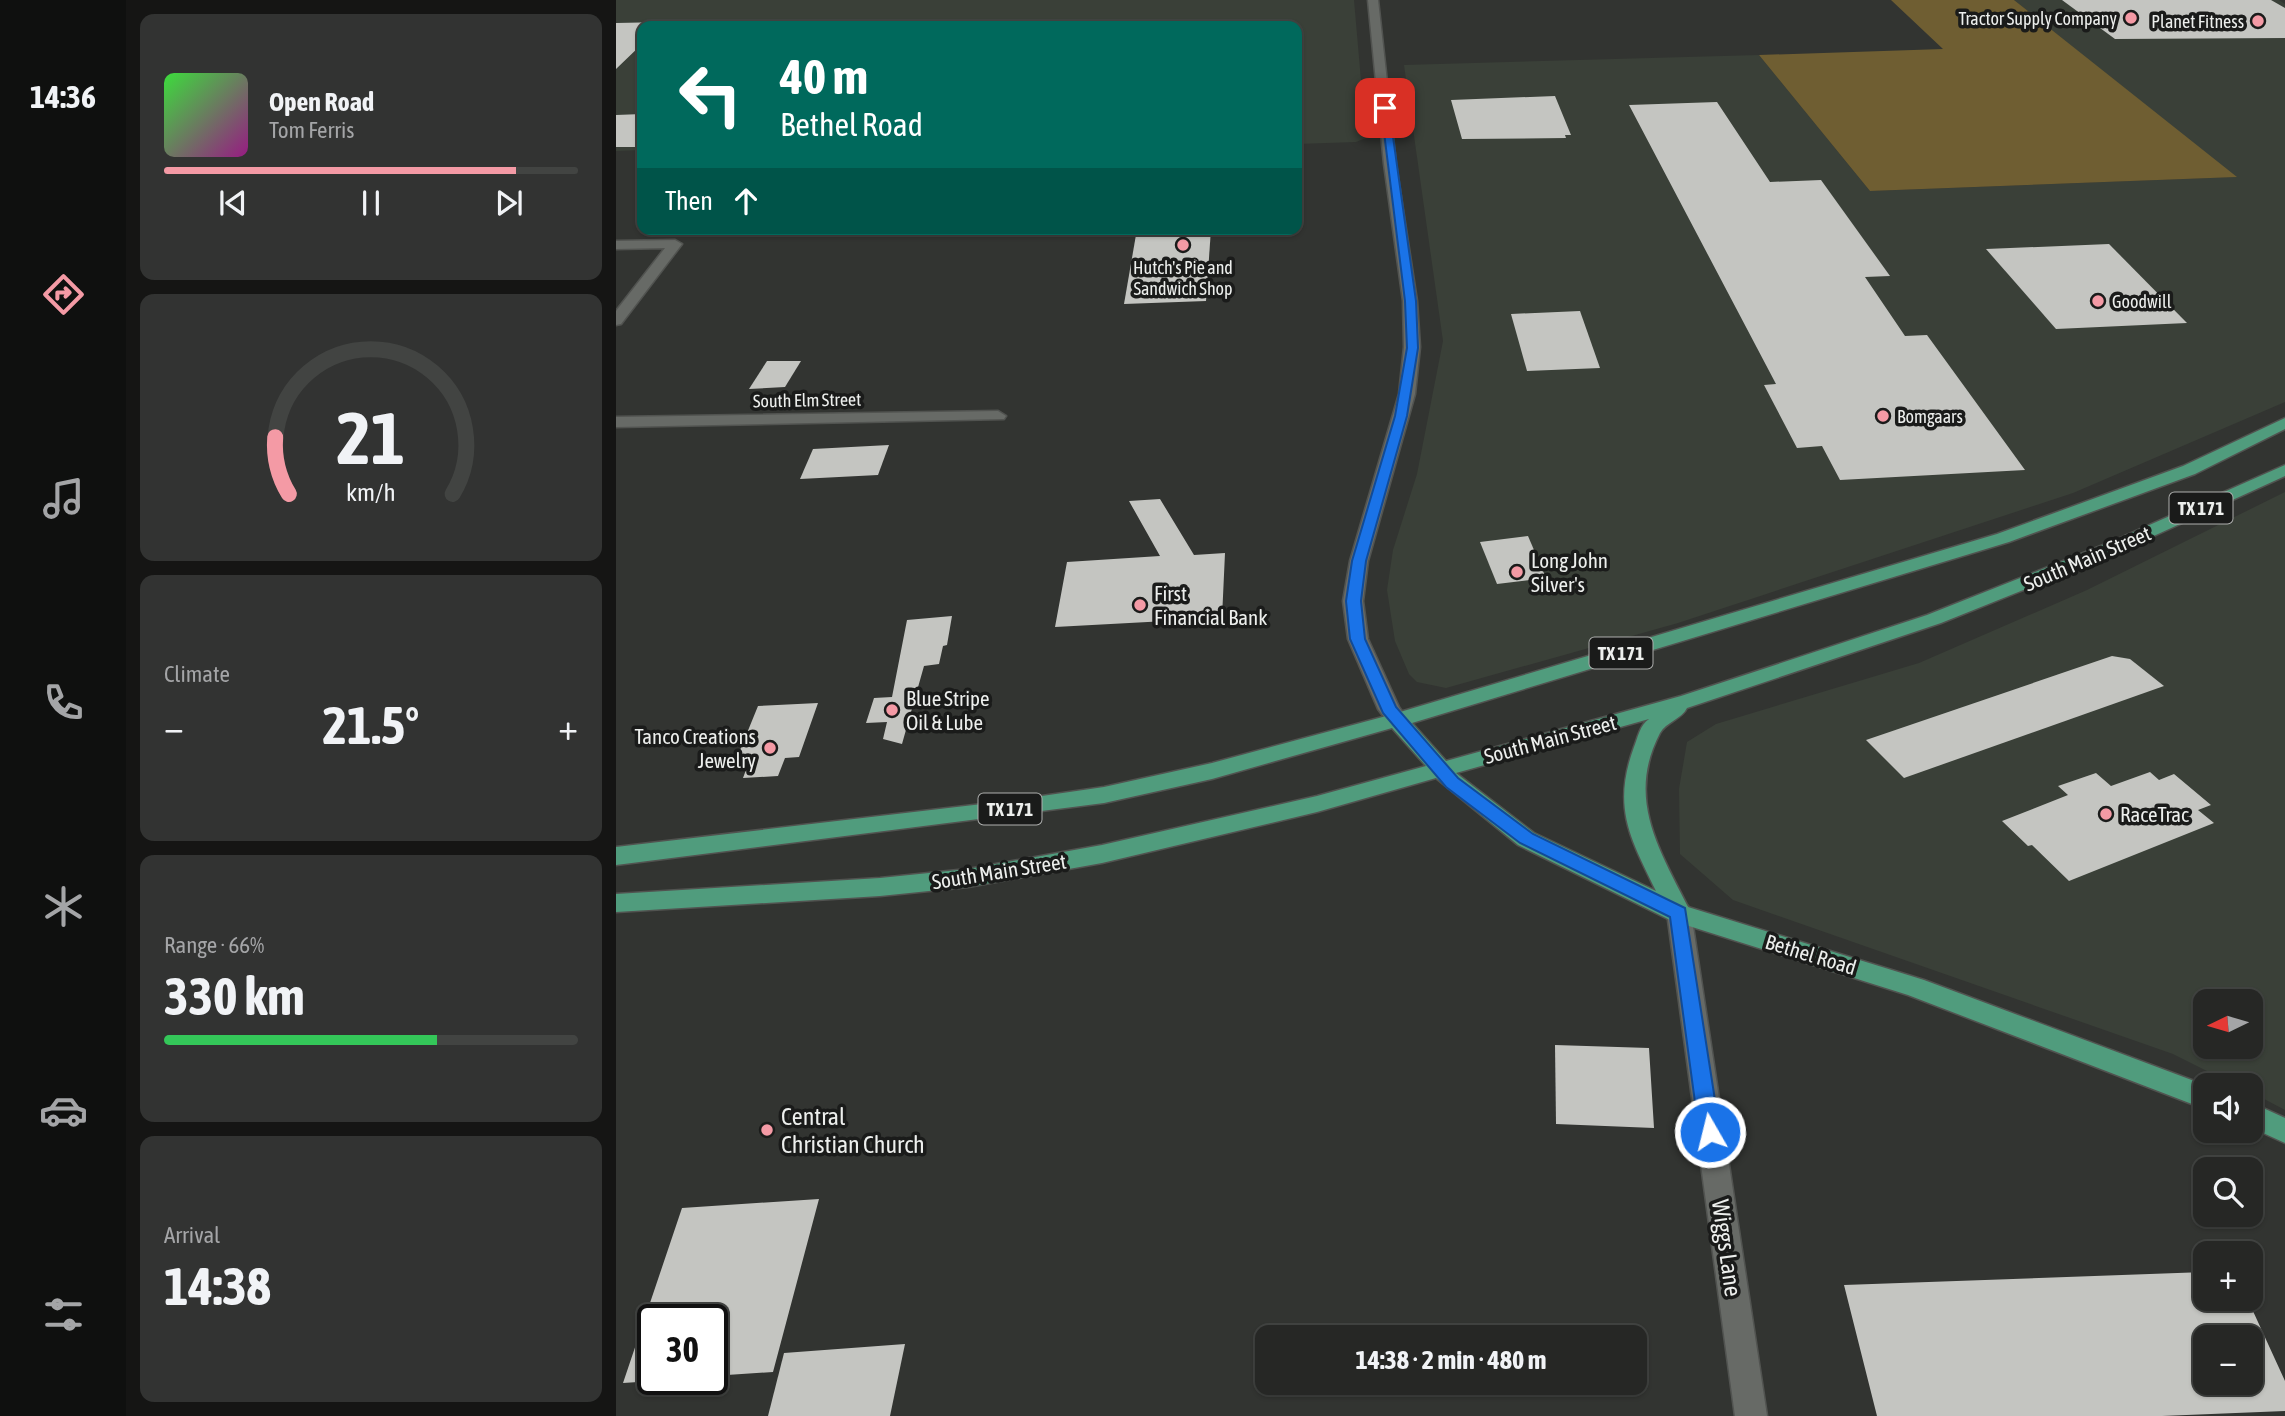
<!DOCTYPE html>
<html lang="en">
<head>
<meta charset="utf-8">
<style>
	body { margin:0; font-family:"Asap Condensed",sans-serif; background:#323332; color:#f1f3f6; height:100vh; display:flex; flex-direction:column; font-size:26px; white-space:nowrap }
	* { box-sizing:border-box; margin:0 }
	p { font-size:23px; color:#a4a5a7 }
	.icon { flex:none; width:38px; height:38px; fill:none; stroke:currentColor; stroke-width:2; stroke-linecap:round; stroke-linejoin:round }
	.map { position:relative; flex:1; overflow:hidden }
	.drawer { display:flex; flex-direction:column; gap:14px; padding:14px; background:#151514; width:490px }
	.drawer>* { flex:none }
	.banner { position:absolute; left:21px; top:21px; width:665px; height:214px; border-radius:14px; box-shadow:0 2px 5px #0004,0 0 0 2px #424442; background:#00695c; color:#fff; overflow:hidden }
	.needle { width:46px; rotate:265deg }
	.controls { position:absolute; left:1577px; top:989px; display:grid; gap:14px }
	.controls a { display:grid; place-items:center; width:70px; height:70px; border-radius:14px; background:#262725; box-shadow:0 2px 5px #0004,0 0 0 2px #424442; font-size:35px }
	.speed { position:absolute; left:21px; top:1304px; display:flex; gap:14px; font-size:35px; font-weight:700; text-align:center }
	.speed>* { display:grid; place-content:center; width:91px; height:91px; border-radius:50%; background:#262725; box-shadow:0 2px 5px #0004,0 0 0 2px #424442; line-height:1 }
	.speed .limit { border:4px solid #111; border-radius:10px; background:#fff; color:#111 }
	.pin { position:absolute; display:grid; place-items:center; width:60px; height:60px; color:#fff; margin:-30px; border-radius:14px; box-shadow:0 4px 10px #0006 }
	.me { position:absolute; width:77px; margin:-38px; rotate:352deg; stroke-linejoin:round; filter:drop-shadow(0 0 5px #0008) }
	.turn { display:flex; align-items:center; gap:24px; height:147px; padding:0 28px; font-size:32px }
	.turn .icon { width:91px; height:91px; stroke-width:2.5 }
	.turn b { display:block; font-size:49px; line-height:60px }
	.then { display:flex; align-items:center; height:66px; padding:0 28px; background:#0003; gap:14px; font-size:26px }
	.big { font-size:52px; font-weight:700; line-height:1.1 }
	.drawer .tile { flex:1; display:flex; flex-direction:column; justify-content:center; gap:10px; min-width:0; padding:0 24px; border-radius:14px; background:#323332 }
	.drawer .dial { align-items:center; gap:0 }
	.dial svg { height:182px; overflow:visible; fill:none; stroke:#424442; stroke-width:7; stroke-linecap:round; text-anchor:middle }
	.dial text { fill:#f1f3f6; stroke:none }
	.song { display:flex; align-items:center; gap:21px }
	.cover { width:84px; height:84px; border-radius:10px; background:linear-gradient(135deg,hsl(120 70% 55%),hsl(310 70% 35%)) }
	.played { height:7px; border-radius:4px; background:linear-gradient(90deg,#f49aa5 85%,#424442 85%) }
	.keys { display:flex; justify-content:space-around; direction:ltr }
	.heat { display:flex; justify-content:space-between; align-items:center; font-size:38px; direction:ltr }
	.charge { height:10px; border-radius:5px; background:linear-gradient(90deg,#34c759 66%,#424442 0) }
	.trip { position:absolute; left:639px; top:1325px; width:392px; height:70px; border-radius:14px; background:#262725; box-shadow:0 2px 5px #0004,0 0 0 2px #424442; font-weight:700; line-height:70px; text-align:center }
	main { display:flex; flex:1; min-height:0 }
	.tabs { display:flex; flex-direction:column; width:126px; justify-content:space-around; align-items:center; background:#0f100f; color:#a4a5a7 }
	.tabs .icon { width:49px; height:49px }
	.tabs .on { color:#f49aa5 }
	.tabs b { font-size:32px; color:#f1f3f6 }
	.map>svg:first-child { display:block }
	.built { fill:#3a4038; fill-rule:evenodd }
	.forest { fill:#6f5e32 }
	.building { fill:#c4c5c1; fill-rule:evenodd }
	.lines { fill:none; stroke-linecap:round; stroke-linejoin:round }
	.minor-casing { stroke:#515350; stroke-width:3 }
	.major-casing { stroke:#515350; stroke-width:3 }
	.minor { fill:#676a66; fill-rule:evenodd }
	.major { fill:#509c7d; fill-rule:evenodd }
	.route { fill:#1a73e8; stroke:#114b97; stroke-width:2 }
	.poi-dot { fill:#f49aa5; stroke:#1a1b1a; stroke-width:2.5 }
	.labels { text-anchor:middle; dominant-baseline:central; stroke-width:7; stroke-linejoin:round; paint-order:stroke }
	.far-poi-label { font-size:18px; fill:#edefed; stroke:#1a1b1a; text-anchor:end }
	.far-street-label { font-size:18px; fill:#edefed; stroke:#1a1b1a }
	.shield { fill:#1a1b1a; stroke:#aeafae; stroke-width:2 }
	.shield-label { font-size:19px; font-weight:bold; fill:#edefed }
	.street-label { font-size:21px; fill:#edefed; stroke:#1a1b1a }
	.poi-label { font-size:21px; fill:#edefed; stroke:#1a1b1a; text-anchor:start }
	.near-poi-label { font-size:24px; fill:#edefed; stroke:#1a1b1a; text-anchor:start }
	.near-street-label { font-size:24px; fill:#edefed; stroke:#1a1b1a }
</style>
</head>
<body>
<main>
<nav class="tabs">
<b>14:36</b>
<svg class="icon on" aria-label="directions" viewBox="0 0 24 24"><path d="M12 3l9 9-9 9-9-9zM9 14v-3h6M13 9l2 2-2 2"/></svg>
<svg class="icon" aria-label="music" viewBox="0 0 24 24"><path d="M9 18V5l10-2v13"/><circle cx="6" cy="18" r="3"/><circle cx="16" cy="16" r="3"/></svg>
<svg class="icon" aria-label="phone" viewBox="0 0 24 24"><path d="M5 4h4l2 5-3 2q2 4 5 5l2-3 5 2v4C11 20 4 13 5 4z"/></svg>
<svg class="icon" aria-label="climate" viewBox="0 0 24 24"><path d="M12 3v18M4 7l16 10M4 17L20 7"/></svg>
<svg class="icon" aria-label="car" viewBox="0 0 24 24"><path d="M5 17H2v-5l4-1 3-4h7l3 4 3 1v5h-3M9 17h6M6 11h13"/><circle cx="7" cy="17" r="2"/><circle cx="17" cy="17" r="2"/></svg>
<svg class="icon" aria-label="filters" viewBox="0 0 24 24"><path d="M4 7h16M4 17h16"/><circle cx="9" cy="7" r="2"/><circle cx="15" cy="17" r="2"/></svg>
</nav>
<section class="drawer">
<div class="tile">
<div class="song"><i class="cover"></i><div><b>Open Road</b><p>Tom Ferris</p></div></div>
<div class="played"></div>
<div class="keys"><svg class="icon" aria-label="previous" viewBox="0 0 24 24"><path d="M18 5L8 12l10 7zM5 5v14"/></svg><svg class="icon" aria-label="pause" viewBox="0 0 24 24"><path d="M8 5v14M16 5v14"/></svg><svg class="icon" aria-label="next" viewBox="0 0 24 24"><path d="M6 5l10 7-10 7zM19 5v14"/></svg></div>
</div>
<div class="tile dial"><svg viewBox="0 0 100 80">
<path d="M14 69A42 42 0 1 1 86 69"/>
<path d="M14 69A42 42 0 0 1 8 44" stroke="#f49aa5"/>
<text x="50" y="56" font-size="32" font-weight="700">21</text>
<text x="50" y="72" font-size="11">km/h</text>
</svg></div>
<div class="tile"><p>Climate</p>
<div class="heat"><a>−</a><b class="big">21.5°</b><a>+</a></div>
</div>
<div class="tile"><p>Range · 66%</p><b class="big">330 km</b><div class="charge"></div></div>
<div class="tile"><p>Arrival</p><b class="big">14:38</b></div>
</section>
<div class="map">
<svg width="1669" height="1416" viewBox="0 0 1669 1416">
	<rect width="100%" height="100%" fill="#323431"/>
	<g class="built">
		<polygon points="0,0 738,0 750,138 740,142 681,144 681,26 26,26 26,150 0,151"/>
		<polygon points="1398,0 1663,0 1669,4 1669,402 1457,493 1062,623 830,688 801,682 793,674 779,641 771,590 777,550 801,474 827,341 788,65 1143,55 1254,191 1619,177"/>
		<path d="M1669,492V1110L1635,1092L1634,1085H1619L1557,1054L1117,900L1064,854L1063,789L1071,742L1100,724L1303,663L1471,590ZM1589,1001H1634V1046H1589Z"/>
	</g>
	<polygon class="forest" points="1275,0 1398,0 1621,177 1254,191 1143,55 1327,49"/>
	<g class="building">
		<polygon points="1446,0 1655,0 1669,8 1669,38 1499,39"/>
		<polygon points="49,22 44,26 26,26 26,44 0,69 0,23"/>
		<polygon points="939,96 955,135 949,135 950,138 846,139 835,100"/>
		<polygon points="1101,102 1154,182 1205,180 1274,276 1249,277 1289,336 1311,335 1409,470 1224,480 1206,446 1181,448 1148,385 1160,384 1013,105"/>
		<polygon points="26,114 26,147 0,147 0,115"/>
		<polygon points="521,229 595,229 590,301 508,304"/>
		<polygon points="1493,244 1571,323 1440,329 1370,249"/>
		<polygon points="964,311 984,368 911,371 895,314"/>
		<polygon points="151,361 185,361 169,387 133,389"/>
		<polygon points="273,445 262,475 184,479 197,449"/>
		<polygon points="544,499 578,555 609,553 606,618 439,627 451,562 544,556 513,501"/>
		<polygon points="912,536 930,578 881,584 864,542"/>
		<polygon points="336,616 331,645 327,646 323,664 308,666 286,744 267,739 271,722 250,723 258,698 276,697 291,620"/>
		<polygon points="1496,656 1514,659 1548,686 1288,778 1250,740"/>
		<polygon points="202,703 183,757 169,758 162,776 127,778 134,759 120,760 142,706"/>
		<polygon points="1534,772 1543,780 1558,774 1595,805 1582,810 1598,823 1453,881 1416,845 1412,846 1386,821 1452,795 1442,786 1480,773 1495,786"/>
		<polygon points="939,1045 1033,1048 1038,1128 940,1124"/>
		<polygon points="203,1199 157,1372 96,1376 96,1320 37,1320 37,1381 7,1383 66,1208"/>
		<path d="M1589,1272V1298H1631L1669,1381V1411L1546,1416H1261L1228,1285ZM1589,1337H1634V1382H1589Z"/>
		<polygon points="289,1344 274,1416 152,1416 168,1353"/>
	</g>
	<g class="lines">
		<defs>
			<g id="minor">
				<polygon points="752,0 762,0 780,164 801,301 804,347 799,394 752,561 747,601 752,639 783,707 792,720 788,725 774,725 762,709 732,639 727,601 734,561 783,394 788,347 787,301 768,164"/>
				<polygon points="59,240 66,244 5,324 0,325 0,311 49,248 0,249 0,241"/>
				<polygon points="382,411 390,416 388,419 0,427 0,417"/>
				<polygon points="1063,904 1072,906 1075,913 1151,1416 1119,1416 1051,913 1054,906"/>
			</g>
			<g id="major">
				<path d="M1669,418V429L1579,474L1393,542L796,723L830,761L1065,696L1311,615L1495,542L1669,465V476L1507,550L1325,623L1071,708C1066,719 1050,722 1044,733C1010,798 1043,849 1072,907L1308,980L1589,1085V1109L1292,995L1054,920L902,845L820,778L701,812L486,863L352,887L264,896L0,912V894L264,878L352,869L486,845L701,796L810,766L776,728L596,779L488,803L0,865V847L392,801L488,787L596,763L774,715L1381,534L1567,466ZM1033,719C1024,725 1022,737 1018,747C996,807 1014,838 1040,891L918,833L840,773Z"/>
				<polygon points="1634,1102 1669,1118 1669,1143 1634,1127"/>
			</g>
		</defs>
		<use href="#minor" class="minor-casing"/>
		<use href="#major" class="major-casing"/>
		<use href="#minor" class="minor"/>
		<use href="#major" class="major"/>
	</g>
	<polygon class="route" points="769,106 773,108 800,301 802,348 791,416 750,561 745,601 749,639 780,707 842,778 917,834 1069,908 1104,1132 1101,1138 1094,1141 1086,1138 1083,1132 1054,917 904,843 830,787 767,713 734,639 730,601 736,561 779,416 791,348 789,301 765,108"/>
	<g class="poi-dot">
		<circle cx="1515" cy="18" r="7"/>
		<circle cx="1642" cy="21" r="7"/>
		<circle cx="567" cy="245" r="7"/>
		<circle cx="1482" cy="301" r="7"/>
		<circle cx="1267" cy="416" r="7"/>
		<circle cx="901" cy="572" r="7"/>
		<circle cx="524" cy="605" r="7"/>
		<circle cx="276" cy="710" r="7"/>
		<circle cx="154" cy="748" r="7"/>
		<circle cx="1490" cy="814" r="7"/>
		<circle cx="151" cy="1130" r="7"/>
	</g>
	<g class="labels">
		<g class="far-poi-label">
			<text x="1501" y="18">Tractor Supply Company</text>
			<text x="1628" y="21">Planet Fitness</text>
			<text x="567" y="267" text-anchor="middle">Hutch's Pie and<tspan x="567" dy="21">Sandwich Shop</tspan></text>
			<text x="1496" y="301" text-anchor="start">Goodwill</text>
			<text x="1281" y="416" text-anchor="start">Bomgaars</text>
		</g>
		<g class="far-street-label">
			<text transform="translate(191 400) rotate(-1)">South Elm Street</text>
		</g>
		<g class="shield">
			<rect x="1553.5" y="492.5" width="63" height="31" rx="5"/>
			<rect x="973.5" y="637.5" width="63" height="31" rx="5"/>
			<rect x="362.5" y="793.5" width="63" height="31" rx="5"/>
		</g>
		<g class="shield-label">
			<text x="1585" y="508">TX 171</text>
			<text x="1005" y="653">TX 171</text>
			<text x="394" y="809">TX 171</text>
		</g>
		<g class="street-label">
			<text transform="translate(1471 558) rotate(-23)">South Main Street</text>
			<text transform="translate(934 739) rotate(-15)">South Main Street</text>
			<text transform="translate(383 871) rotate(-9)">South Main Street</text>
			<text transform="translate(1195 954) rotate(17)">Bethel Road</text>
		</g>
		<g class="poi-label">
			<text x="915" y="560">Long John<tspan x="915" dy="24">Silver's</tspan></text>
			<text x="538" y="593">First<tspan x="538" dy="24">Financial Bank</tspan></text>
			<text x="290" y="698">Blue Stripe<tspan x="290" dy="24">Oil &amp; Lube</tspan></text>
			<text x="140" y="736" text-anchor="end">Tanco Creations<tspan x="140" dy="24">Jewelry</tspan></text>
			<text x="1504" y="814">RaceTrac</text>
		</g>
		<g class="near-poi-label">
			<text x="165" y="1116">Central<tspan x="165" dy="28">Christian Church</tspan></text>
		</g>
		<g class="near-street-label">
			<text transform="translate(1111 1248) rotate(82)">Wiggs Lane</text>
		</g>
	</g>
</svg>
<div class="controls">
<a><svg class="needle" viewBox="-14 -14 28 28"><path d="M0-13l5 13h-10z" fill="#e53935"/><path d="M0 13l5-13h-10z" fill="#a4a5a7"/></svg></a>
<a><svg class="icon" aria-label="sound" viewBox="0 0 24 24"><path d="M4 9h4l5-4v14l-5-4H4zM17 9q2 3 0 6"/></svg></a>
<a><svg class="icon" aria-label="search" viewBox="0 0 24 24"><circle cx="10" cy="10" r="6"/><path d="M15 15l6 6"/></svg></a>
<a>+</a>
<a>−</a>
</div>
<div class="speed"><div class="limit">30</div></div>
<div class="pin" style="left:769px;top:108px;background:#d93025"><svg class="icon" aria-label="arrive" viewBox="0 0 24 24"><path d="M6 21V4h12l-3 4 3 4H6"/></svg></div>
<svg class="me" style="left:1094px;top:1132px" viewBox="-20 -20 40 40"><circle r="17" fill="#1a73e8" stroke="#fff" stroke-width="3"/><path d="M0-11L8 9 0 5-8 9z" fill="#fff"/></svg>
<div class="trip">14:38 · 2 min · 480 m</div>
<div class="banner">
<div class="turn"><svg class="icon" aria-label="left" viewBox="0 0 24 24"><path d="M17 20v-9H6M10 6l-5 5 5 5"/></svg><div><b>40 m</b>Bethel Road</div></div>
<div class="then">Then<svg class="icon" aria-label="ahead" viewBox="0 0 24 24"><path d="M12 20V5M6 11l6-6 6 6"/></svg></div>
</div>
</div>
</main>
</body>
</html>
